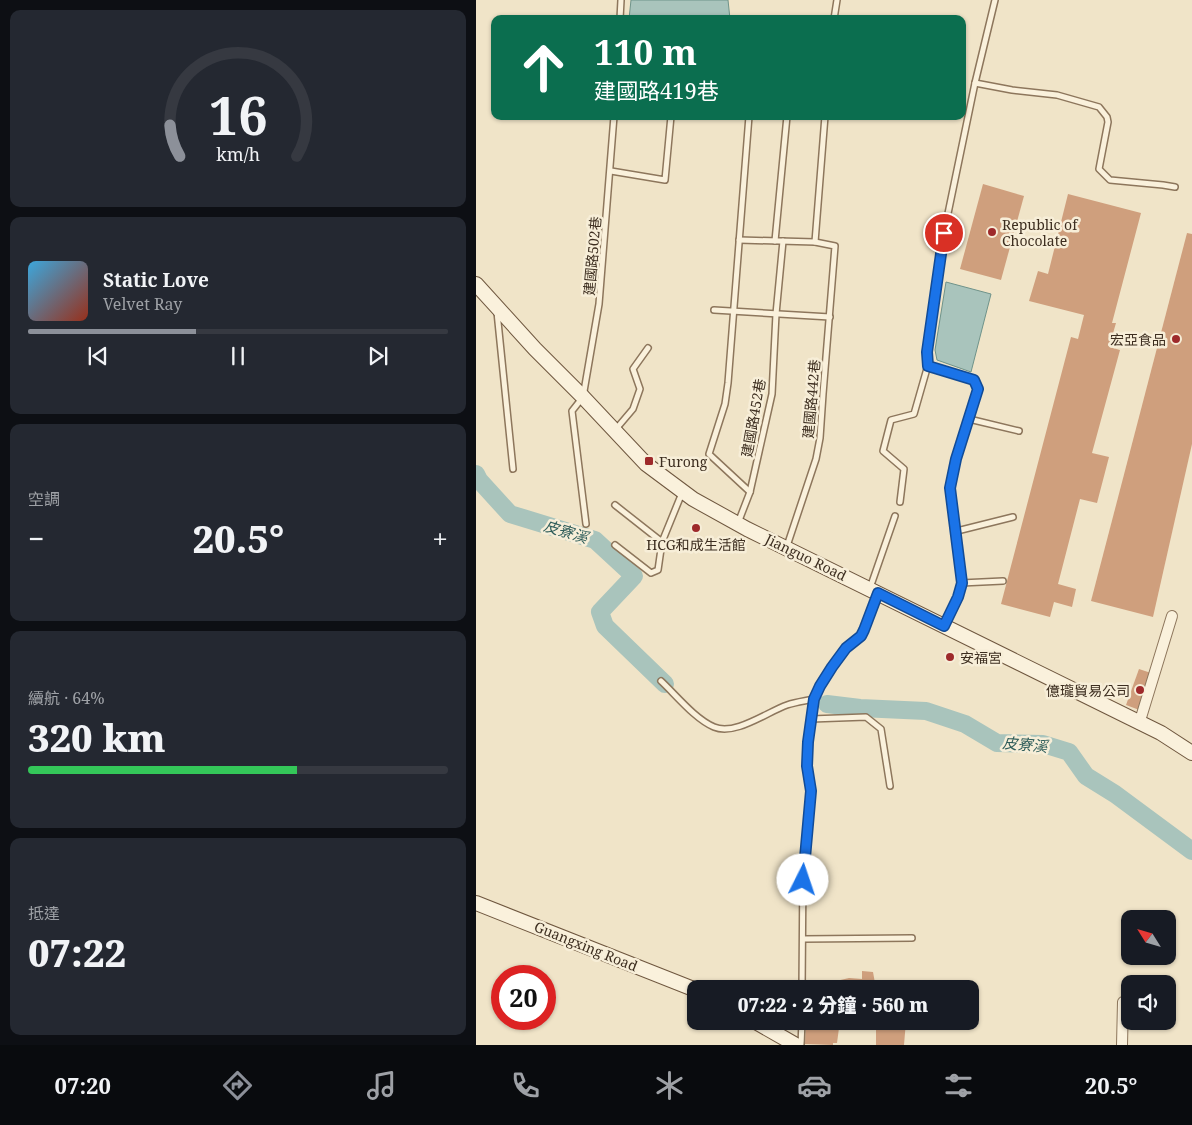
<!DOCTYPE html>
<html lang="zh-TW">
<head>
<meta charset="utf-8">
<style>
	body { margin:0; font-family:"Noto Serif","Noto Sans TC",serif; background:#242831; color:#f1f3f6; height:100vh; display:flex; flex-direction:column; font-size:19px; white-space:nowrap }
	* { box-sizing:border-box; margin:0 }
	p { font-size:16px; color:#9ea1a6 }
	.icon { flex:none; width:28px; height:28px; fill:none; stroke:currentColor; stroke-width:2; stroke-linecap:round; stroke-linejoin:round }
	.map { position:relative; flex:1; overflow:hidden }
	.sheet { display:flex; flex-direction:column; gap:10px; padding:10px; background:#0d0f14; width:476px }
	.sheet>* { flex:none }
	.top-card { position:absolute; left:15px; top:15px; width:475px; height:105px; border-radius:10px; box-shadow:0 1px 4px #0004; background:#0b6e4f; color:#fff; overflow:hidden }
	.needle { width:32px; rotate:307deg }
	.tools { position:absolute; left:645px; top:910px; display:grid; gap:10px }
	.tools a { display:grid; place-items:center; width:55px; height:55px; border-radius:10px; background:#171b24; box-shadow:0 1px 4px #0004; font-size:25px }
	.speed { position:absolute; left:15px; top:965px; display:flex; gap:10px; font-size:25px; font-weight:700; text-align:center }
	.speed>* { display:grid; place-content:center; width:65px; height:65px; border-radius:50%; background:#171b24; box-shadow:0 1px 4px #0004; line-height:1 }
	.speed .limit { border:8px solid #d22; background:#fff; color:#111 }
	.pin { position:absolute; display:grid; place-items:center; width:42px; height:42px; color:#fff; margin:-21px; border:2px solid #fff; border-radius:50%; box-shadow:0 1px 5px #0007 }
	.me { position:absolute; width:55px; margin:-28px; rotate:4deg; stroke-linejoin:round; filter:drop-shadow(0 0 4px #0008) }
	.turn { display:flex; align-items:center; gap:18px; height:105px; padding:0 20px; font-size:22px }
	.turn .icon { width:65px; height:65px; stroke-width:2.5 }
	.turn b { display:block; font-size:35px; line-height:42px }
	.big { font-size:38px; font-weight:800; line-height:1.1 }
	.sheet .widget { flex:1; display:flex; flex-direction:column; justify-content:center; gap:8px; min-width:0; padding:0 18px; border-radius:10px; background:#242831 }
	.sheet .dial { align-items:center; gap:0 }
	.dial svg { height:130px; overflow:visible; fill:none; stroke:#363941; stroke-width:7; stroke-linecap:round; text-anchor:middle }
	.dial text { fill:#f1f3f6; stroke:none }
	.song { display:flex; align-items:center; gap:15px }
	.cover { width:60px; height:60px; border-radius:8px; background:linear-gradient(135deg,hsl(200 70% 55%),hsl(10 70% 35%)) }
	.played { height:5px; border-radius:2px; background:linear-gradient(90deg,#8c9099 40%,#363941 40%) }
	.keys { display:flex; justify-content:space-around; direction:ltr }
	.heat { display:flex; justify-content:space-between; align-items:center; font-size:28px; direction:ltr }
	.charge { height:8px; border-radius:4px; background:linear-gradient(90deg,#34c759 64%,#363941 0) }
	.trip { position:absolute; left:211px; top:980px; width:292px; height:50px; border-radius:10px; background:#171b24; box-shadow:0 1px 4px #0004; font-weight:800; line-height:50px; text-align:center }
	.dock { display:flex; height:80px; justify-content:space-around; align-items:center; background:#090b0e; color:#9ea1a6 }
	.dock .icon { width:35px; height:35px }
	.dock .current { color:#8c9099 }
	.dock b { font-size:22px; color:#f1f3f6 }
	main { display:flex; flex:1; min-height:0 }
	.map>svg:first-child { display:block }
	.water { fill:#a9c4bc; stroke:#6f938a }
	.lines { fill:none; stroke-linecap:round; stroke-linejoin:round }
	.river { stroke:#a9c4bc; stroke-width:18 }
	.building { fill:#cf9f7d }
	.lane-casing { stroke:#8d765c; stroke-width:8 }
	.street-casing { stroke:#8d765c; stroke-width:12 }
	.secondary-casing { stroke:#6f573f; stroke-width:16 }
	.lane { stroke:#faf1dc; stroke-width:5 }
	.street { stroke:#faf1dc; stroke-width:10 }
	.secondary { stroke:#faf1dc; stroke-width:14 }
	.route-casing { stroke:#114b97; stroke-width:12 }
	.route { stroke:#1a73e8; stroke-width:9 }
	.poi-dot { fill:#9e2a2b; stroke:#f7eed8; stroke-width:2 }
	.labels { text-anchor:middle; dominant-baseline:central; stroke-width:5; stroke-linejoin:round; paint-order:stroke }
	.poi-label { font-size:14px; fill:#3d2e20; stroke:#f7eed8; text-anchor:start }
	.street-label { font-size:14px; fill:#3d2e20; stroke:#f7eed8 }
	.water-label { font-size:15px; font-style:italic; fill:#2f5d5a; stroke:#f7eed8 }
</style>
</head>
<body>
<main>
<section class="sheet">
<div class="widget dial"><svg viewBox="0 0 100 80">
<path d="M14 69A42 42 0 1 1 86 69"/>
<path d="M14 69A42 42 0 0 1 8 50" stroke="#8c9099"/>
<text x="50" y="56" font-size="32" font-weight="700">16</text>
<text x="50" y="72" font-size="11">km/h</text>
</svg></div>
<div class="widget">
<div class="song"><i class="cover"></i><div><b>Static Love</b><p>Velvet Ray</p></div></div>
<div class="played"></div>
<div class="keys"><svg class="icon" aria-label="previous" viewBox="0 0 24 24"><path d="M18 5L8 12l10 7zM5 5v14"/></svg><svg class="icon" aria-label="pause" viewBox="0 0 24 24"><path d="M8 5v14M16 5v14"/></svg><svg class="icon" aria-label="next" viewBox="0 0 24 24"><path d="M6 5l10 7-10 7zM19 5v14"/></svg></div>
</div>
<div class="widget"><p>空調</p>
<div class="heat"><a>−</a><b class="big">20.5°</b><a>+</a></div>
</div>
<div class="widget"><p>續航 · 64%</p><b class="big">320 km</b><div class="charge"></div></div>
<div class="widget"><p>抵達</p><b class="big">07:22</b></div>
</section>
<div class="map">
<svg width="716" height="1045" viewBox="0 0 716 1045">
	<rect width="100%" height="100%" fill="#f0e4c8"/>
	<g class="water">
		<polygon points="155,0 252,0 254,19 153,19"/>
		<polygon points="470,282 515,294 495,372 461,360 459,350"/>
	</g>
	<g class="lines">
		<g class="river">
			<polyline points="0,474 3,480 34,514 119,540 158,576 124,612 129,626 189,684"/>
			<polyline points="351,704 384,708 450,711 489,724 521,743 567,744 593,752 610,776 639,794 716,851"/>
		</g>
	</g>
	<g class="building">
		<polygon points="507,184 548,196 525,280 484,269"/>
		<polygon points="592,194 665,213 636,323 640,323 633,347 644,350 616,453 633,457 621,503 604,499 582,584 600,589 596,607 578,602 574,617 525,604 595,337 602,339 608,315 553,301 562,271 572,274"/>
		<polygon points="711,233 716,234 716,444 677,617 615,601"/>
		<polygon points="663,669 678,674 666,711 650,705"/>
		<polygon points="386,971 397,972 399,983 422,983 422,989 330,989 330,984 339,987 339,983 356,982 373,978 386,979"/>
		<polygon points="330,1021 430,1021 428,1045 400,1045 400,1023 363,1028 361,1043 357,1043 357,1045 329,1044"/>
	</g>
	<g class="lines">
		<defs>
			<g id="lane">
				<polyline points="144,19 145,0"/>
				<polyline points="358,19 361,0"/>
				<polyline points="499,83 536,90 581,95 623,107 631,117 632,122 623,169 634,180 687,185 699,187"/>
				<polyline points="273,116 252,383 249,404 233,454 274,492"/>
				<polyline points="135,171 189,180 195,116"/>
				<polyline points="263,240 339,242 359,246 347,394 344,438 340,459 311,546"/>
				<polyline points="299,241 311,116"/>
				<polyline points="339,242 349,116"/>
				<polyline points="238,310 354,317"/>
				<polyline points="21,312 37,469"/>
				<polyline points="493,419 543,431"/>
				<polyline points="140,429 157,409 164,389 157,369 172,348"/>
				<polyline points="424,502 428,469 407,451 415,420 438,414 452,365"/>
				<polyline points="139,505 186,542"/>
				<polyline points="262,523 274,492 296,394 300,314 307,241"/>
				<polyline points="110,524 96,411 107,397 123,304 138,116"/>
				<polyline points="481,531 537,517"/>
				<polyline points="139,545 175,573 182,570 186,542 206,493"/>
				<polyline points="485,583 527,581"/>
				<polyline points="394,588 419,516"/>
				<polyline points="468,625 482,597 485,583 474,488 480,459 502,389 499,380 452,365 451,352 464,252 499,83 519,0"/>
				<path d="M185,681C200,695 219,719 238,727C259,736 291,712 311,705C320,702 329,701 338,699"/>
				<polyline points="335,719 390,717 405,729 414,786"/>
				<polyline points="327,939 436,938"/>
				<polyline points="326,989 327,866 335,791 331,766 332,742 338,699 344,686 356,667 370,649 377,641 385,636 388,630 401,595"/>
				<polyline points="325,1045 326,1021"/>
			</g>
			<g id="street">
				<polyline points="663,724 696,616"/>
				<polyline points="646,1045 647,1002"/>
			</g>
			<g id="secondary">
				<polyline points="0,284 59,349 107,397 170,464 217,499 271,529 685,733 716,753"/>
				<polyline points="0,903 220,990"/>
				<polyline points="278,1021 320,1045"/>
			</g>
		</defs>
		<use href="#lane" class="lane-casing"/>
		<use href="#street" class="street-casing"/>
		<use href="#secondary" class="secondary-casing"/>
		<use href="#lane" class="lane"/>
		<use href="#street" class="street"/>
		<use href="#secondary" class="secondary"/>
	</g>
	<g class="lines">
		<defs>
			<polyline id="route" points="327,880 335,791 331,766 332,742 338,699 344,686 356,667 370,648 385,636 388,630 402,593 468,626 482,597 486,583 474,488 480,459 502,389 498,380 452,366 451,352 468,233"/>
		</defs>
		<use href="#route" class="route-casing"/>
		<use href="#route" class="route"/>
	</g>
	<g class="poi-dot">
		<circle cx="516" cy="232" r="5"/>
		<circle cx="700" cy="339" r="5"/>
		<rect x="168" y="456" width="10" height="10" rx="2.5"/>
		<circle cx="220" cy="528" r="5"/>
		<circle cx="474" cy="657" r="5"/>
		<circle cx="664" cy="690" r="5"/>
	</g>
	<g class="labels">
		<g class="poi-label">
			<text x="526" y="224">Republic of<tspan x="526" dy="16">Chocolate</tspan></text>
			<text x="690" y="339" text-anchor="end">宏亞食品</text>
			<text x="183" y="461">Furong</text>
			<text x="220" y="544" text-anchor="middle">HCG和成生活館</text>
			<text x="484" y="657">安福宮</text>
			<text x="654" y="690" text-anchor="end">億瓏貿易公司</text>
		</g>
		<g class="street-label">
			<text transform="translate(116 256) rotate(-85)">建國路502巷</text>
			<text transform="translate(335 399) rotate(-85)">建國路442巷</text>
			<text transform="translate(277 418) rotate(-80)">建國路452巷</text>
			<text transform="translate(330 557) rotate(26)">Jianguo Road</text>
			<text transform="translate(110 946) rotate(22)">Guangxing Road</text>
		</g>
		<g class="water-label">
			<text transform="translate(90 531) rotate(17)">皮寮溪</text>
			<text transform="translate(549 744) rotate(5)">皮寮溪</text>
		</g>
	</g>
</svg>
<div class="tools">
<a><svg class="needle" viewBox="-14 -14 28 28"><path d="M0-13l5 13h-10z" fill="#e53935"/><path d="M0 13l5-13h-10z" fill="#9ea1a6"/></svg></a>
<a><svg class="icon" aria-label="sound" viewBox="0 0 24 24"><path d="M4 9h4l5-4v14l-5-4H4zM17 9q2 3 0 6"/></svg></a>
</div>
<div class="speed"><div class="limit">20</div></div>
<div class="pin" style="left:468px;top:233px;background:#d93025"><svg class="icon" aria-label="arrive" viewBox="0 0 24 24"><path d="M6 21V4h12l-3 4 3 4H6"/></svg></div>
<svg class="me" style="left:327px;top:880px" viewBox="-20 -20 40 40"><circle r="19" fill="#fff"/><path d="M0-13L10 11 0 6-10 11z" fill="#1a73e8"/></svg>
<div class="trip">07:22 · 2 分鐘 · 560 m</div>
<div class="top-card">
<div class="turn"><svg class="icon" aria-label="ahead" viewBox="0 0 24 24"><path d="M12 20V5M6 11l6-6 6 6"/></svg><div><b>110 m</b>建國路419巷</div></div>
</div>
</div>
</main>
<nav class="dock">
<b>07:20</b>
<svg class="icon current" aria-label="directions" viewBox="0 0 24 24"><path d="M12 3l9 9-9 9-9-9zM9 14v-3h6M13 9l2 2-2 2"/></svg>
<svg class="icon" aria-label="music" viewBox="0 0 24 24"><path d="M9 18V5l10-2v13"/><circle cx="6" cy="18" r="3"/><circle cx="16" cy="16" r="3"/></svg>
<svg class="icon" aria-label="phone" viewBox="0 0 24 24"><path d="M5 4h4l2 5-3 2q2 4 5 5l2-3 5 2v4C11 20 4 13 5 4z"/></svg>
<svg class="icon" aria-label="climate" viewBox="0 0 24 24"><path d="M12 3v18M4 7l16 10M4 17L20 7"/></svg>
<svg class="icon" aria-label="car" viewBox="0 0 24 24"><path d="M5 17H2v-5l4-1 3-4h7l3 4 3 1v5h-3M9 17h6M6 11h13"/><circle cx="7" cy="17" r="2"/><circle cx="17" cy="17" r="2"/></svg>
<svg class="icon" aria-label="filters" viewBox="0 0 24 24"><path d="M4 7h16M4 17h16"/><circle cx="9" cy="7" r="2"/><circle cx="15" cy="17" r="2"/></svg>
<b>20.5°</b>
</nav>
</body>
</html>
